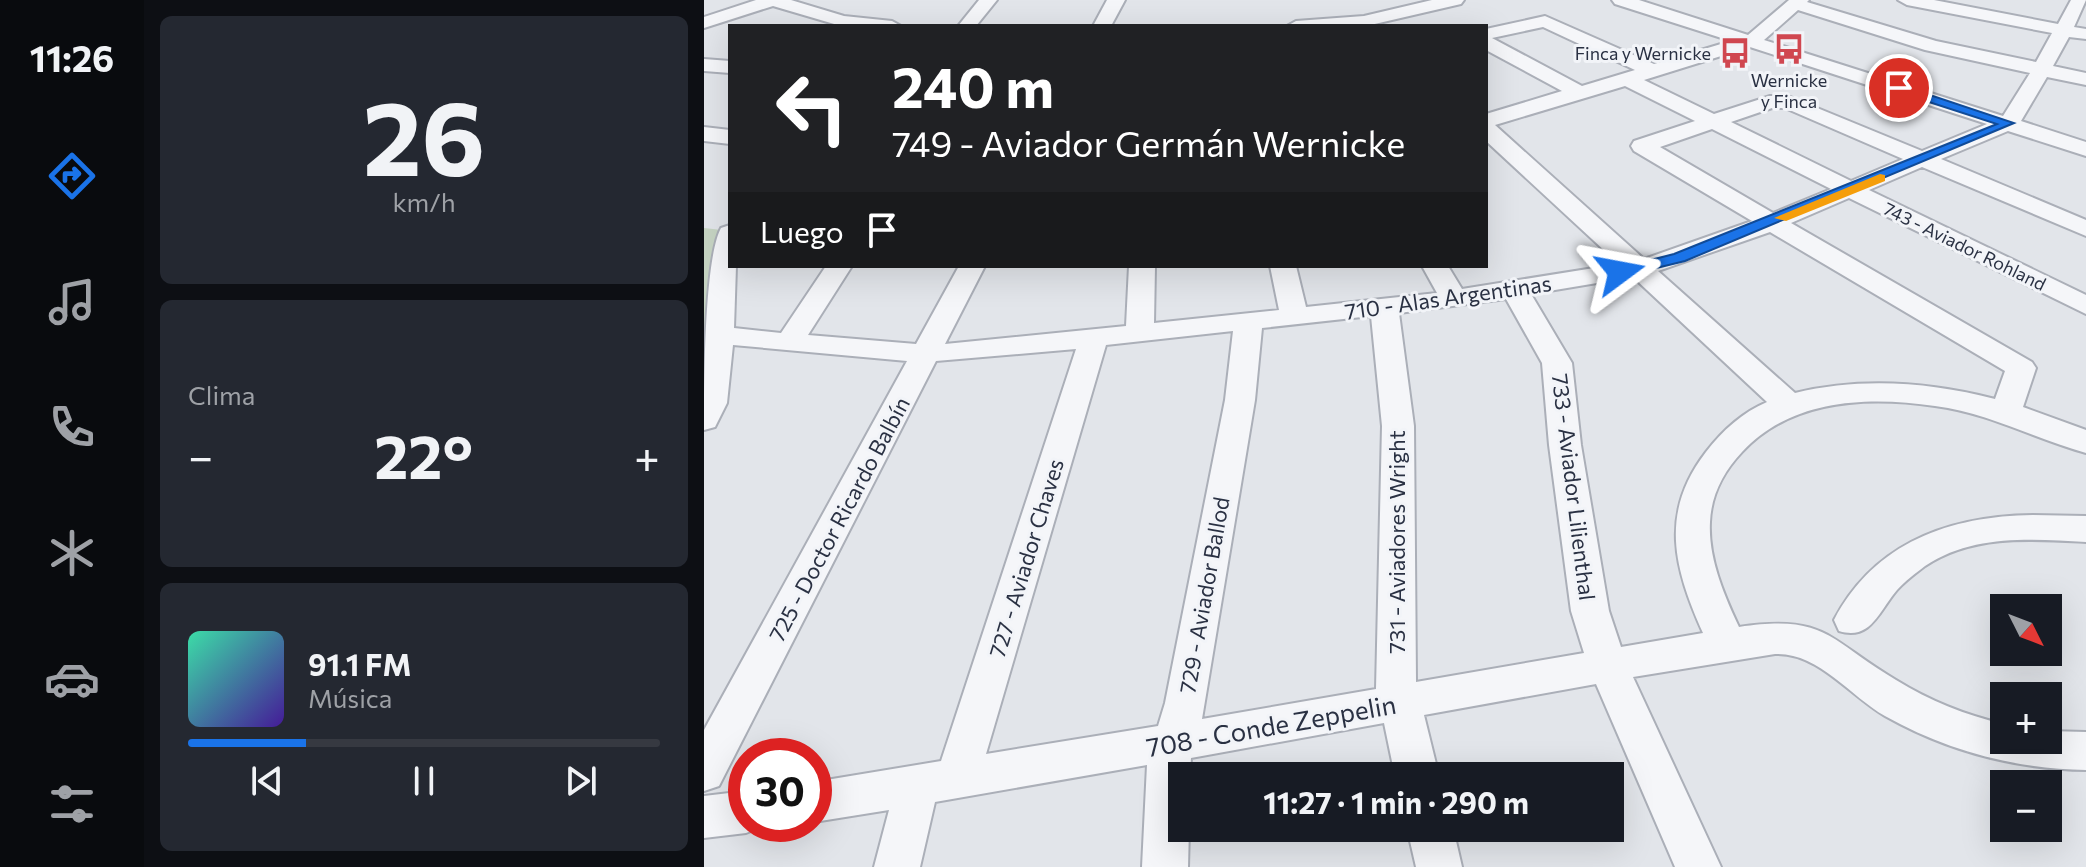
<!DOCTYPE html>
<html lang="es">
<head>
<meta charset="utf-8">
<style>
	body { margin:0; font-family:Commissioner,sans-serif; background:#242831; color:#f1f3f6; height:100vh; display:flex; flex-direction:column; font-size:30px; white-space:nowrap }
	* { box-sizing:border-box; margin:0 }
	p { font-size:26px; color:#9ea1a6 }
	.icon { flex:none; width:44px; height:44px; fill:none; stroke:currentColor; stroke-width:2; stroke-linecap:round; stroke-linejoin:round }
	.map { position:relative; flex:1; overflow:hidden }
	.details { display:flex; flex-direction:column; gap:16px; padding:16px; background:#0d0f14; width:560px }
	.details>* { flex:none }
	.hud { position:absolute; left:24px; top:24px; width:760px; height:244px; border-radius:0px; box-shadow:0 8px 32px #0002; background:#202124; color:#fff; overflow:hidden }
	.needle { width:52px; rotate:132deg }
	.fabs { position:absolute; left:1286px; top:594px; display:grid; gap:16px }
	.fabs a { display:grid; place-items:center; width:72px; height:72px; border-radius:0px; background:#171b24; box-shadow:0 8px 32px #0002; font-size:40px }
	.speed { position:absolute; left:24px; top:738px; display:flex; gap:16px; font-size:40px; font-weight:700; text-align:center }
	.speed>* { display:grid; place-content:center; width:104px; height:104px; border-radius:50%; background:#171b24; box-shadow:0 8px 32px #0002; line-height:1 }
	.speed .limit { border:12px solid #d22; background:#fff; color:#111 }
	.pin { position:absolute; display:grid; place-items:center; width:68px; height:68px; color:#fff; margin:-34px; border:4px solid #fff; border-radius:50%; box-shadow:0 2px 8px #0007 }
	.me { position:absolute; width:88px; margin:-44px; rotate:77deg; stroke-linejoin:round; filter:drop-shadow(0 0 6px #0008) }
	.turn { display:flex; align-items:center; gap:28px; height:168px; padding:0 32px; font-size:36px }
	.turn .icon { width:104px; height:104px; stroke-width:2.5 }
	.turn b { display:block; font-size:56px; line-height:68px }
	.then { display:flex; align-items:center; height:76px; padding:0 32px; background:#0003; gap:16px; font-size:30px }
	.big { font-size:60px; font-weight:700; line-height:1.1 }
	.details .widget { flex:1; display:flex; flex-direction:column; justify-content:center; gap:12px; min-width:0; padding:0 28px; border-radius:12px; background:#242831 }
	.details .dial { align-items:center; gap:0 }
	.dial b { font-size:104px; line-height:1 }
	.song { display:flex; align-items:center; gap:24px }
	.cover { width:96px; height:96px; border-radius:12px; background:linear-gradient(135deg,hsl(160 70% 55%),hsl(260 70% 35%)) }
	.played { height:8px; border-radius:4px; background:linear-gradient(90deg,#1a73e8 25%,#363941 25%) }
	.keys { display:flex; justify-content:space-around; direction:ltr }
	.heat { display:flex; justify-content:space-between; align-items:center; font-size:44px; direction:ltr }
	.trip { position:absolute; left:464px; top:762px; width:456px; height:80px; border-radius:0px; background:#171b24; box-shadow:0 8px 32px #0002; font-weight:700; line-height:80px; text-align:center }
	main { display:flex; flex:1; min-height:0 }
	.tabs { display:flex; flex-direction:column; width:144px; justify-content:space-around; align-items:center; background:#090b0e; color:#9ea1a6 }
	.tabs .icon { width:56px; height:56px }
	.tabs .on { color:#1a73e8 }
	.tabs b { font-size:36px; color:#f1f3f6 }
	.map>svg:first-child { display:block }
	.green { fill:#c6d4c3 }
	.lines { fill:none; stroke-linecap:round; stroke-linejoin:round }
	.minor-casing { stroke:#abafb8; stroke-width:4 }
	.minor { fill:#f5f6f9; fill-rule:evenodd }
	.route { fill:#1a73e8; stroke:#114b97; stroke-width:2 }
	.slow { fill:#f59e0b }
	.labels { text-anchor:middle; dominant-baseline:central; stroke-width:6; stroke-linejoin:round; paint-order:stroke }
	.far-poi-label { font-size:18px; fill:#2a3143; stroke:#f2f4f8; text-anchor:end }
	.far-street-label { font-size:18px; fill:#2a3143; stroke:#f2f4f8 }
	.street-label { font-size:22px; fill:#2a3143; stroke:#f2f4f8 }
	.near-street-label { font-size:26px; fill:#2a3143; stroke:#f2f4f8 }
</style>
</head>
<body>
<main>
<nav class="tabs">
<b>11:26</b>
<svg class="icon on" aria-label="directions" viewBox="0 0 24 24"><path d="M12 3l9 9-9 9-9-9zM9 14v-3h6M13 9l2 2-2 2"/></svg>
<svg class="icon" aria-label="music" viewBox="0 0 24 24"><path d="M9 18V5l10-2v13"/><circle cx="6" cy="18" r="3"/><circle cx="16" cy="16" r="3"/></svg>
<svg class="icon" aria-label="phone" viewBox="0 0 24 24"><path d="M5 4h4l2 5-3 2q2 4 5 5l2-3 5 2v4C11 20 4 13 5 4z"/></svg>
<svg class="icon" aria-label="climate" viewBox="0 0 24 24"><path d="M12 3v18M4 7l16 10M4 17L20 7"/></svg>
<svg class="icon" aria-label="car" viewBox="0 0 24 24"><path d="M5 17H2v-5l4-1 3-4h7l3 4 3 1v5h-3M9 17h6M6 11h13"/><circle cx="7" cy="17" r="2"/><circle cx="17" cy="17" r="2"/></svg>
<svg class="icon" aria-label="filters" viewBox="0 0 24 24"><path d="M4 7h16M4 17h16"/><circle cx="9" cy="7" r="2"/><circle cx="15" cy="17" r="2"/></svg>
</nav>
<section class="details">
<div class="widget dial"><b>26</b><p>km/h</p></div>
<div class="widget"><p>Clima</p>
<div class="heat"><a>−</a><b class="big">22°</b><a>+</a></div>
</div>
<div class="widget">
<div class="song"><i class="cover"></i><div><b>91.1 FM</b><p>Música</p></div></div>
<div class="played"></div>
<div class="keys"><svg class="icon" aria-label="previous" viewBox="0 0 24 24"><path d="M18 5L8 12l10 7zM5 5v14"/></svg><svg class="icon" aria-label="pause" viewBox="0 0 24 24"><path d="M8 5v14M16 5v14"/></svg><svg class="icon" aria-label="next" viewBox="0 0 24 24"><path d="M6 5l10 7-10 7zM19 5v14"/></svg></div>
</div>
</section>
<div class="map">
<svg width="1382" height="867" viewBox="0 0 1382 867">
	<rect width="100%" height="100%" fill="#e2e5ea"/>
	<polygon class="green" points="0,228 18,230 0,340"/>
	<g class="lines">
		<defs>
			<g id="minor">
				<polygon points="52,0 87,0 140,16 188,21 197,26 137,26 69,6 0,28 0,17"/>
				<polygon points="275,0 293,0 272,26 254,26"/>
				<polygon points="403,0 421,0 407,26 389,26"/>
				<polygon points="728,0 760,0 757,4 662,26 583,26 592,21 660,16"/>
				<path d="M908,0H935L1044,35L1085,0H1105L1103,2L1232,41L1332,62L1348,33L1203,5L1194,0H1230L1354,24L1367,0H1382L1370,27L1382,29V39L1365,37L1349,66L1382,73V85L1343,77L1317,121L1382,142V156L1304,131L1237,159L1382,220V236L1218,167L1165,190L1382,295V314L1145,198L1087,223L1328,362L1332,368L1319,407L1382,430V453C1331,439 1285,413 1231,406C1163,396 1087,399 1038,452C1020,471 1007,495 1006,522C1004,558 1020,595 1035,627C1123,614 1124,640 1192,680C1226,701 1261,715 1300,724V740H1344V731L1382,732V770C1312,769 1243,751 1181,716C1146,696 1114,652 1071,654L929,677L1017,867H971L892,684L720,715L735,776H691L680,723L487,758L486,776H478V828H485L484,867H438L443,765L231,802L216,867H170L185,810L110,822V782L237,761L372,349L232,361L15,786L0,791V730L203,361L29,345L23,403L11,427L0,430C0,388 0,259 17,228L26,225V266H32L30,328L77,333L122,266H148L104,335L212,344L255,266H281L241,344L422,326L425,266H451L450,323L575,310L566,266H592L602,307L733,293L718,266H744L758,289L915,264L782,141V114L858,91L782,50V29L841,16L950,64L1027,41L911,4ZM1094,10L1221,50L1326,73L1299,116L1060,40ZM839,27L931,70L878,86L788,38ZM1046,47L1283,124L1218,151L1084,96H1066L1010,114L940,80ZM921,86L991,121L930,141L927,146L930,151L1048,221L940,259L791,125ZM1068,108H1081L1199,159L1147,181L1027,122ZM1008,129L1127,189L1069,213L956,147ZM1066,232L1301,371L1291,399C1225,382 1158,377 1091,393L954,271ZM929,277L1063,402C1039,412 1018,431 1002,452C955,513 970,568 999,633L917,647L905,611L877,445L868,363L827,294ZM802,299L838,363L845,445L867,611L880,653L712,682L710,426L695,313ZM667,316L678,426L672,689L498,719L551,400L558,328ZM529,331L521,400L461,703L454,726L282,754L402,345Z"/>
				<polygon points="0,59 26,61 26,73 0,71"/>
				<polygon points="0,127 26,130 26,144 0,141"/>
				<path d="M1329,515L1382,516V542C1328,539 1269,534 1221,566C1212,573 1201,581 1193,590C1175,611 1167,641 1135,631L1130,620C1171,542 1246,516 1329,515Z"/>
				<polygon points="42,791 42,824 59,824 58,827 42,833 0,838 0,796"/>
				<polygon points="703,828 749,828 758,867 712,867"/>
			</g>
		</defs>
		<use href="#minor" class="minor-casing"/>
		<use href="#minor" class="minor"/>
	</g>
	<polygon class="route" points="1191,86 1199,86 1310,123 981,261 916,277 908,272 911,269 970,254 1293,124 1191,91"/>
	<polygon class="slow" points="1176,174 1181,175 1181,181 1082,221 1070,218"/>
	<defs>
		<symbol id="bus-bare" viewBox="-9 -9 18 18"><path d="M-5-6H5V4H4V6H2V4H-2V6H-4V4H-5ZM-3.5-4V0h7V-4ZM-3.5 1.2v1.5H-2V1.2ZM2 1.2v1.5H3.5V1.2Z" fill="#d04750" stroke="#f2f4f8" stroke-width="2.5" paint-order="stroke"/></symbol>
	</defs>
	<g fill-rule="evenodd">
		<use href="#bus-bare" x="1063" y="27" width="44" height="44"/>
		<use href="#bus-bare" x="1009" y="31" width="44" height="44"/>
	</g>
	<g class="labels">
		<g class="far-poi-label">
			<text x="1007" y="53">Finca y Wernicke</text>
			<text x="1085" y="80" text-anchor="middle">Wernicke<tspan x="1085" dy="21">y Finca</tspan></text>
		</g>
		<g class="far-street-label">
			<text transform="translate(1261 246) rotate(26)">743 - Aviador Rohland</text>
		</g>
		<g class="street-label">
			<text transform="translate(744 297) rotate(-8)">710 - Alas Argentinas</text>
			<text transform="translate(870 487) rotate(83)">733 - Aviador Lilienthal</text>
			<text transform="translate(135 519) rotate(-62)">725 - Doctor Ricardo Balbín</text>
			<text transform="translate(692 542) rotate(-90)">731 - Aviadores Wright</text>
			<text transform="translate(322 558) rotate(-73)">727 - Aviador Chaves</text>
			<text transform="translate(500 595) rotate(-80)">729 - Aviador Ballod</text>
		</g>
		<g class="near-street-label">
			<text transform="translate(567 725) rotate(-10)">708 - Conde Zeppelin</text>
		</g>
	</g>
</svg>
<div class="fabs">
<a><svg class="needle" viewBox="-14 -14 28 28"><path d="M0-13l5 13h-10z" fill="#e53935"/><path d="M0 13l5-13h-10z" fill="#9ea1a6"/></svg></a>
<a>+</a>
<a>−</a>
</div>
<div class="speed"><div class="limit">30</div></div>
<div class="pin" style="left:1195px;top:88px;background:#d93025"><svg class="icon" aria-label="arrive" viewBox="0 0 24 24"><path d="M6 21V4h12l-3 4 3 4H6"/></svg></div>
<svg class="me" style="left:916px;top:272px" viewBox="-20 -20 40 40"><path d="M0-17L14 15 0 8-14 15z" fill="#1a73e8" stroke="#fff" stroke-width="4"/></svg>
<div class="trip">11:27 · 1 min · 290 m</div>
<div class="hud">
<div class="turn"><svg class="icon" aria-label="left" viewBox="0 0 24 24"><path d="M17 20v-9H6M10 6l-5 5 5 5"/></svg><div><b>240 m</b>749 - Aviador Germán Wernicke</div></div>
<div class="then">Luego<svg class="icon" aria-label="arrive" viewBox="0 0 24 24"><path d="M6 21V4h12l-3 4 3 4H6"/></svg></div>
</div>
</div>
</main>
</body>
</html>
